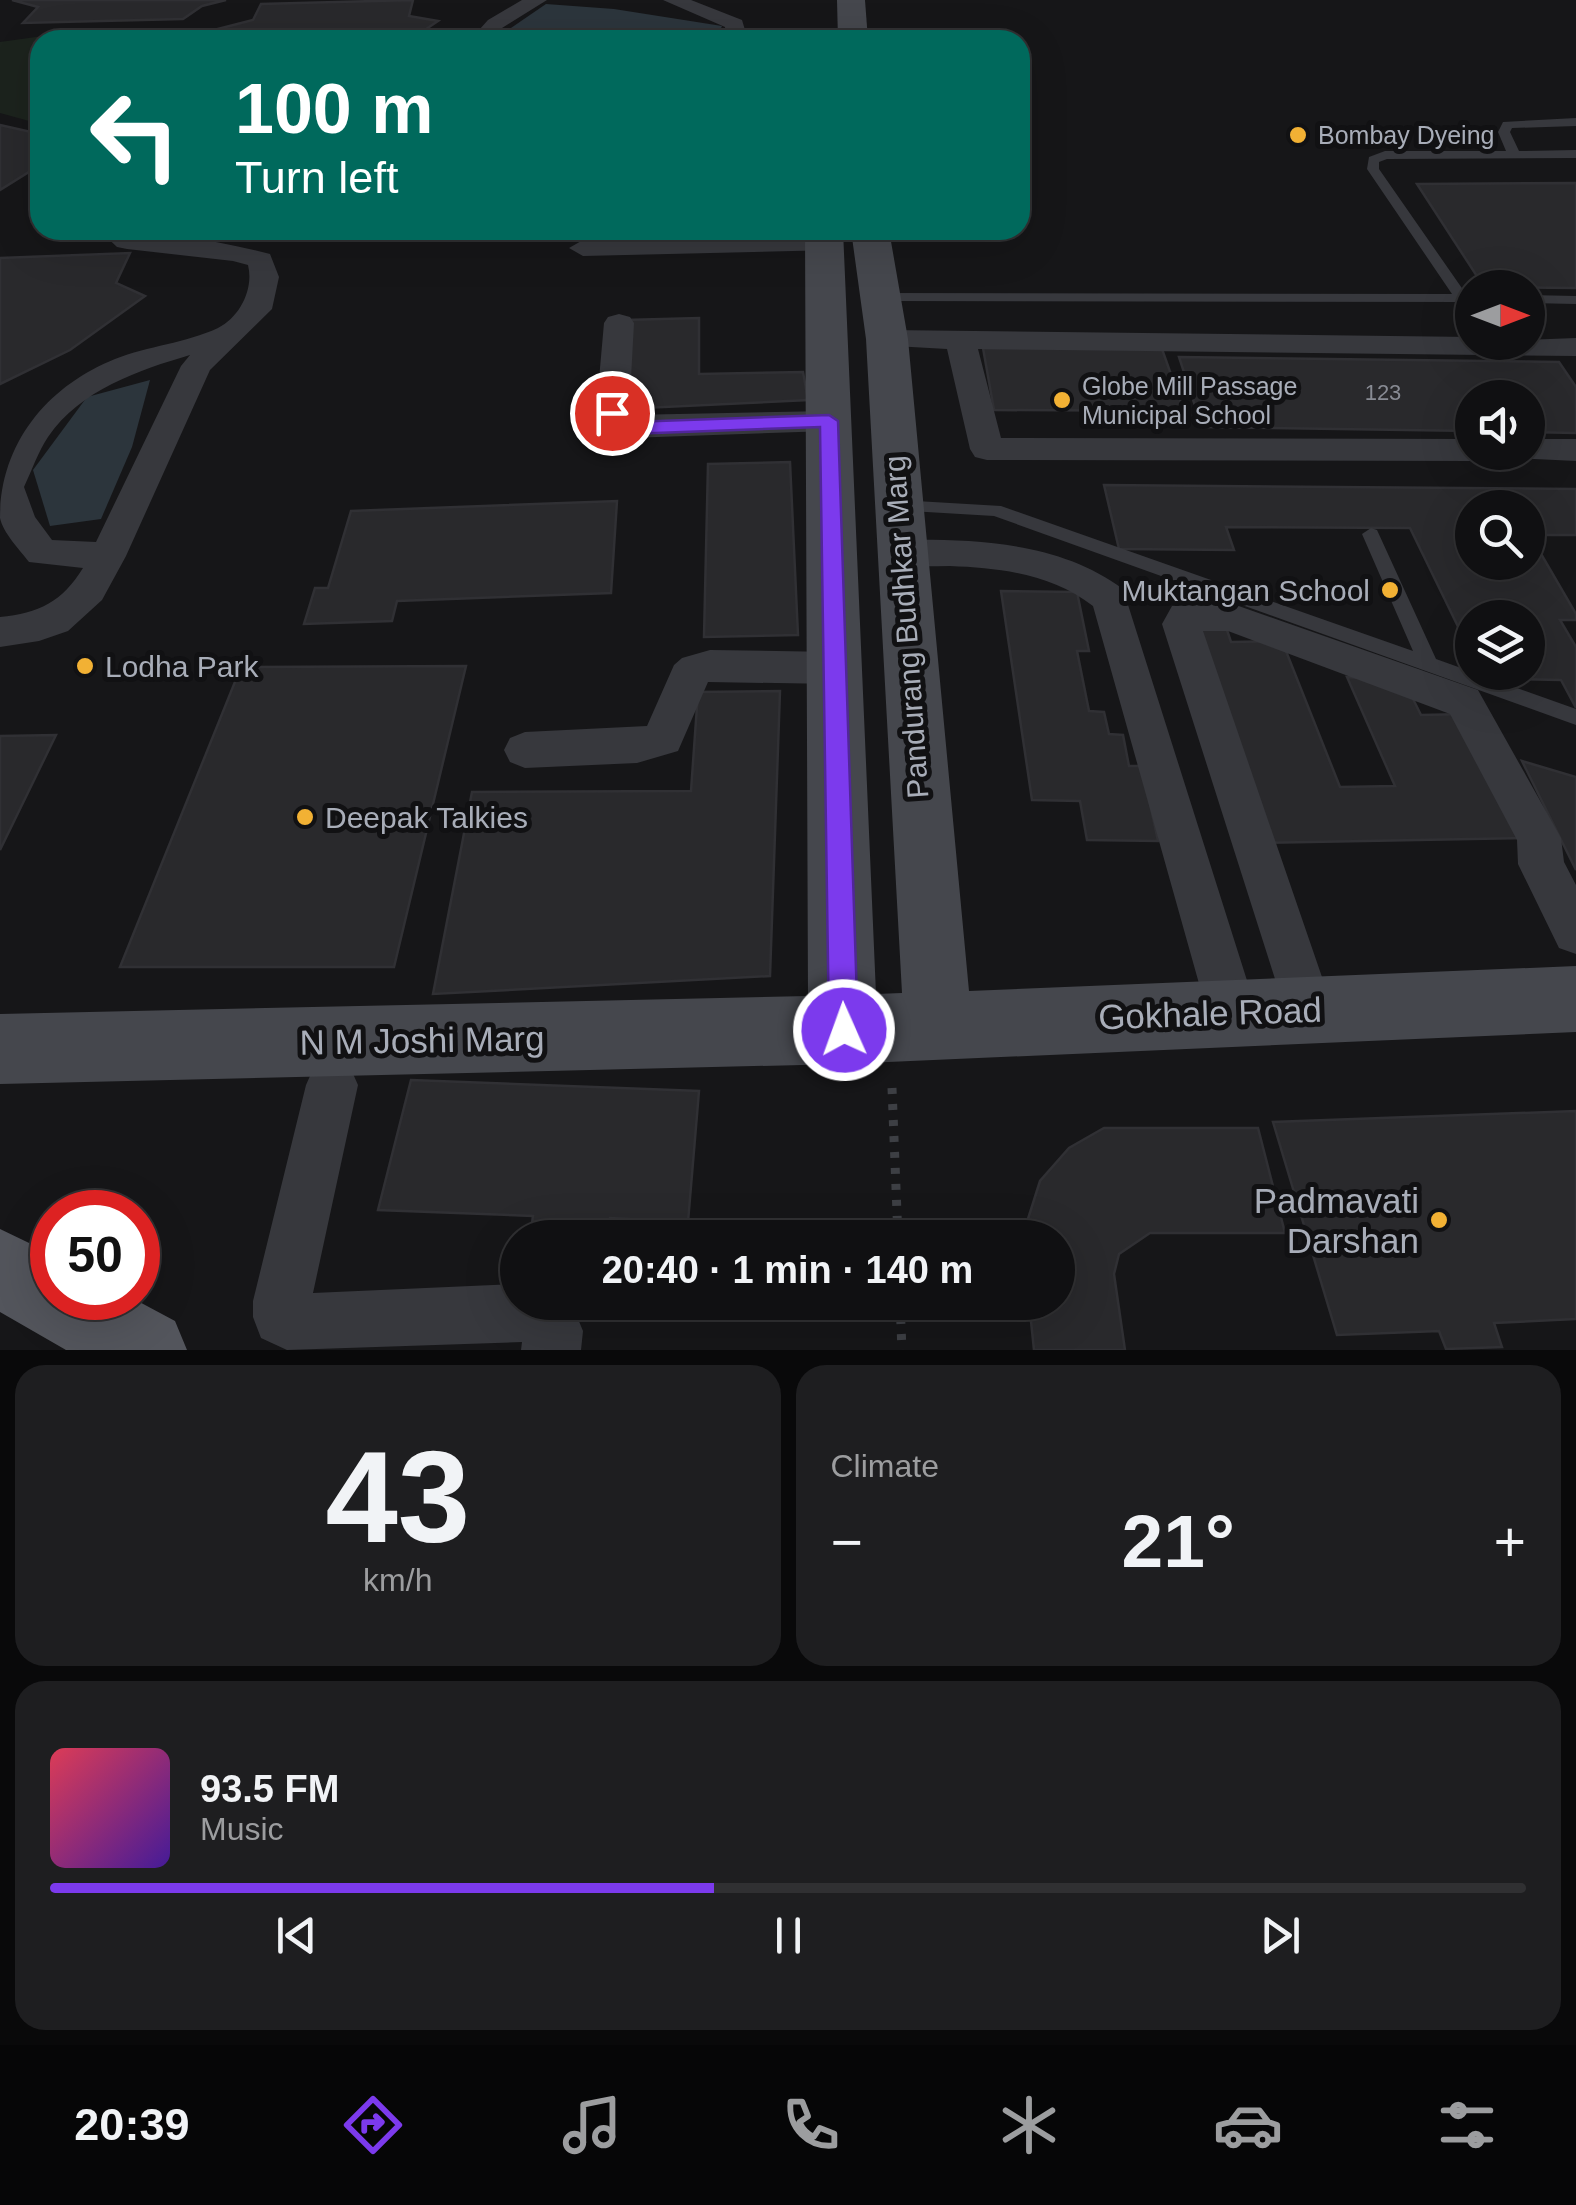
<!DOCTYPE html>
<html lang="en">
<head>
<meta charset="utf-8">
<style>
	body { margin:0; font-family:Helvetica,sans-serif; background:#1e1e20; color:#f1f3f6; height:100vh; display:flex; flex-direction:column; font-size:38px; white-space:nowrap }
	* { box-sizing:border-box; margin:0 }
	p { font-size:32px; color:#9c9d9f }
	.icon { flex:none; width:55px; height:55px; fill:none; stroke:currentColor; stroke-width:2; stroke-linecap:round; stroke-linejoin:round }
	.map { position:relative; height:1350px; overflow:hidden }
	.drawer { display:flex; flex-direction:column; gap:15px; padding:15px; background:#09090a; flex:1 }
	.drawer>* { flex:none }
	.top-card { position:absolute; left:30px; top:30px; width:1000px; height:210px; border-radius:30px; box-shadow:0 10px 40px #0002,0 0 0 2px #303032; background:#00695c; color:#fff; overflow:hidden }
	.needle { width:65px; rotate:90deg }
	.fabs { position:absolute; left:1455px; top:270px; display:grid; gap:20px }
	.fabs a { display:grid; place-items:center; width:90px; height:90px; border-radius:50%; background:#101012; box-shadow:0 10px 40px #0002,0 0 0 2px #303032; font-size:50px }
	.speed { position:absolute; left:30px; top:1190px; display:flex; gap:20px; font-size:50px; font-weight:700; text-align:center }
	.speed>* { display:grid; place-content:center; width:130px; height:130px; border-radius:50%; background:#101012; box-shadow:0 10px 40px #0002,0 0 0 2px #303032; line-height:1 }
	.speed .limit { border:15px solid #d22; background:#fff; color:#111 }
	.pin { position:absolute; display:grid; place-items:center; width:85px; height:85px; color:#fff; margin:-42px; border:5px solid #fff; border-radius:50%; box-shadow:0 2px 10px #0007 }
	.me { position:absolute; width:110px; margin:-55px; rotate:358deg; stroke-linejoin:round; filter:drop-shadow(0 0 8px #0008) }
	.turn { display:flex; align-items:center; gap:35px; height:210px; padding:0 40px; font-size:45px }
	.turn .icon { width:130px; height:130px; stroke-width:2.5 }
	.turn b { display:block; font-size:70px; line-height:85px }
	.big { font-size:75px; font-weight:700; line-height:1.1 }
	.drawer .tile { flex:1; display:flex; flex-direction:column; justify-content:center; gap:15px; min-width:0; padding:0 35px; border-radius:30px; background:#1e1e20 }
	.drawer .dial { align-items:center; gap:0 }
	.dial b { font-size:130px; line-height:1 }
	.song { display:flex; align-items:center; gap:30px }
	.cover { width:120px; height:120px; border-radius:15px; background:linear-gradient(135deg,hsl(350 70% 55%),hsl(260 70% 35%)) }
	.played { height:10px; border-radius:5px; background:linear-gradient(90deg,#7c3aed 45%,#303032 45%) }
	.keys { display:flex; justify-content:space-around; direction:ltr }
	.heat { display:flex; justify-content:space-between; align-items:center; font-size:55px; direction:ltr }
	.drawer .tiles { flex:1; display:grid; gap:15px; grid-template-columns:1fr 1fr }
	.tile:last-child { grid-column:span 2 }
	.trip { position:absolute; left:500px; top:1220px; width:575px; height:100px; border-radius:50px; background:#101012; box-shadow:0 10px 40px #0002,0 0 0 2px #303032; font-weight:700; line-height:100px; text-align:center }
	.dock { display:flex; height:160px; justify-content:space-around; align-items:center; background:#060607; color:#9c9d9f }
	.dock .icon { width:70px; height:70px }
	.dock .current { color:#7c3aed }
	.dock b { font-size:45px; color:#f1f3f6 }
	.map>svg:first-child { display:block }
	.green { fill:#1c231d }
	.water { fill:#2c353c }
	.building { fill:#29292c; stroke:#303034; stroke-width:2.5; fill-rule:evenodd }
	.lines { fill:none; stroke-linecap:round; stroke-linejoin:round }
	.path { stroke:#3d3f44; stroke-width:9; stroke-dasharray:6 10; stroke-linecap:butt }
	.lane { fill:#37383d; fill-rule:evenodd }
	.street { fill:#37383d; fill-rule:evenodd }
	.secondary { fill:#45474d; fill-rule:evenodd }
	.primary { fill:#53555c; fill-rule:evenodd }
	.route { fill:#7c3aed; stroke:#51269a; stroke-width:2.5 }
	.poi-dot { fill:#f2b134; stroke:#111113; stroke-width:4 }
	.labels { text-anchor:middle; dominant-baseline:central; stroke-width:10; stroke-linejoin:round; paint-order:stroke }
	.far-number-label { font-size:22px; fill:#888b94 }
	.far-poi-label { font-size:25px; fill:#a8adb8; stroke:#111113; text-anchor:start }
	.poi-label { font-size:30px; fill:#a8adb8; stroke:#111113; text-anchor:start }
	.street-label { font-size:30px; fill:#a8adb8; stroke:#111113 }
	.near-street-label { font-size:35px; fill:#a8adb8; stroke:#111113 }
	.near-poi-label { font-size:35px; fill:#a8adb8; stroke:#111113; text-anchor:end }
</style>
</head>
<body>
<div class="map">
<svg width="1576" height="1350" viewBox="0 0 1576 1350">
	<rect width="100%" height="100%" fill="#161618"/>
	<polygon class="green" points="43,36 85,40 40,40 40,124 0,113 0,42"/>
	<g class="water">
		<polygon points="546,4 614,9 722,26 716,40 502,40 505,32"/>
		<polygon points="150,380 132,447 101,519 50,526 33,470 87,397"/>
	</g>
	<g class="building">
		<polygon points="12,0 226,0 202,6 183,19 23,23 38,7"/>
		<polygon points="413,0 409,16 438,21 410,40 224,40 214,30 253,20 261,4"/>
		<polygon points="0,125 40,134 40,165 0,190"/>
		<polygon points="1576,183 1576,288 1484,287 1417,184"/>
		<polygon points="130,253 116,283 145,296 70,350 0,384 0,258"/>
		<polygon points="699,318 699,374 803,372 808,400 623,409 625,320"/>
		<polygon points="983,348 1162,349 1184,411 994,410"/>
		<polygon points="1179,357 1559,362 1576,387 1576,433 1528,432 1528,398 1472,398 1472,431 1202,427"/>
		<polygon points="790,462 798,635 704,637 708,464"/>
		<path d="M1104,485L1576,489V535H1530L1576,614V620H1560L1576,647V708L1561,680L1517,679L1513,672H1528V618H1472V645H1467L1410,528L1226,527L1234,550L1119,549ZM1472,508H1528V562H1472Z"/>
		<polygon points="617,501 611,593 397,601 392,621 304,624 315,588 328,588 351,511"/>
		<polygon points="1001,591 1077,592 1089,651 1077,651 1089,711 1104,712 1109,734 1123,735 1129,766 1142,766 1158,841 1087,840 1080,801 1032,800"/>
		<polygon points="1224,621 1231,642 1282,641 1340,787 1395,786 1347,677 1404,681 1421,715 1466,714 1530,838 1261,843 1187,622"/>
		<polygon points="466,666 394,967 120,967 241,667"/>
		<polygon points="780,691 770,976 433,994 472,792 691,791 698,692"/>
		<polygon points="56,735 0,850 0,736"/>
		<polygon points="1522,761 1576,777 1576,870"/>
		<polygon points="411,1080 699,1091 688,1222 610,1218 608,1238 530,1238 533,1216 378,1210"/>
		<polygon points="1576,1111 1576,1319 1494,1323 1502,1347 1446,1349 1439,1331 1337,1335 1273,1122"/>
		<polygon points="1104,1128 1258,1128 1285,1233 1150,1233 1119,1254 1114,1274 1125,1350 1034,1350 1029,1302 1058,1302 1058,1238 1026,1238 1027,1222 1040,1181 1069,1148"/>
	</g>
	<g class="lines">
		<g class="path">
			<polyline points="892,1088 898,1238"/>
			<polyline points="900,1302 902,1350"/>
		</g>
		<g class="lane">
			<polygon points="1576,118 1576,126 1512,128 1510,132 1519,151 1576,150 1576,158 1387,159 1379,162 1379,169 1466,294 1472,294 1472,302 880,301 873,297 880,293 1452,294 1367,169 1369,157 1385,151 1506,151 1498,132 1503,122"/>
			<polygon points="1528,295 1576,296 1576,304 1528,303"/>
			<polygon points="899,500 1001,506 1413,651 1362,534 1371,528 1377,530 1436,659 1576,709 1576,725 994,516 893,510 890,506"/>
		</g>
		<g class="street">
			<polygon points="522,0 547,0 502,28 493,40 470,40 488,20"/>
			<polygon points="663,0 691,0 742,20 748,40 726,40 725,27"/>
			<path d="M99,230C154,230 216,240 270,254L279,277L272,309L210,370L126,556L102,600L68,631L39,641L0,647V617C39,613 62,602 83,568L29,562C20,550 3,533 0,518C0,441 50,385 115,359C148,346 186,343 218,328C240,317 254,289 248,265L233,261L127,249L117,247ZM190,355L181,366L96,542L52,540L35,517L24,487C32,470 38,452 48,437C80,390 139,370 190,355Z"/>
			<polygon points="825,236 839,244 835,250 583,256 569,248 583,240"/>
			<polygon points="619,314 630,317 634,323 629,415 829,411 841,414 845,421 841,428 829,431 628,438 603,428 596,413 604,323 608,317"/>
			<polygon points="887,330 1472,337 1472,342 1576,338 1576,356 978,349 1001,438 1472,439 1472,452 1487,452 1472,461 987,460 975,457 970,449 947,349 876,345 872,339 876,333"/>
			<polygon points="1528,439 1576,439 1576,461 1516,458 1513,452 1528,452"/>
			<path d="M900,540C976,539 1060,542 1123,589L1257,1012L1250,1029L1232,1036L1214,1029L1207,1012L1093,606C1052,574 1001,568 950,566C929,566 907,568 887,562L882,553L887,544Z"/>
			<polygon points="1186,602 1230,603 1478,690 1561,838 1564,862 1576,885 1576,954 1559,948 1518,864 1517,840 1450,714 1228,631 1203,631 1333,1009 1326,1026 1308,1033 1290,1026 1162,624 1172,606"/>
			<polygon points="710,650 834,652 848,657 854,668 848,679 834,684 708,682 678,751 637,763 525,768 510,762 504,750 510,738 525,732 647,726 674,665 682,658"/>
			<polygon points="332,1059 350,1067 358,1085 313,1293 518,1284 518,1302 571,1302 583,1331 581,1350 521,1350 522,1342 287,1350 261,1338 253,1317 253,1301 306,1085 314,1067"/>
		</g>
		<g class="secondary">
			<polygon points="837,0 865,0 868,40 838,40"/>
			<polygon points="805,230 843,230 876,994 902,993 866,339 851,230 889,230 908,339 969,991 1576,966 1576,1032 843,1064 0,1084 0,1014 808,996"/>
		</g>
		<polygon class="primary" points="0,1229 52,1254 52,1298 132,1298 175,1321 187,1350 66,1350 0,1312"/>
	</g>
	<polygon class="route" points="612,407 631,422 829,415 838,421 858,1030 854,1040 844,1044 833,1040 829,1030 820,427 628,434 608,425 603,413"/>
	<g class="poi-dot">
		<circle cx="1298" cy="135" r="10"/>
		<circle cx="1062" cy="400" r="10"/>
		<circle cx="1390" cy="590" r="10"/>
		<circle cx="85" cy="666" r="10"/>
		<circle cx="305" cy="817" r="10"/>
		<circle cx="1439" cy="1220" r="10"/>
	</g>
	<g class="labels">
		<g class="far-number-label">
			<text x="1383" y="392">123</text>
		</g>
		<g class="far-poi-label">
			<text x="1318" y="135">Bombay Dyeing</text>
			<text x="1082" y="386">Globe Mill Passage<tspan x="1082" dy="29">Municipal School</tspan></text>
		</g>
		<g class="poi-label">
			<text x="1370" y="590" text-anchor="end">Muktangan School</text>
			<text x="105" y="666">Lodha Park</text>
			<text x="325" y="817">Deepak Talkies</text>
		</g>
		<g class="street-label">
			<text transform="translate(906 627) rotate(-94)">Pandurang Budhkar Marg</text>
		</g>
		<g class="near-street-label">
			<text transform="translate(1210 1013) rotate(-2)">Gokhale Road</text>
			<text transform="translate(422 1040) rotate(-1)">N M Joshi Marg</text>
		</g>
		<g class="near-poi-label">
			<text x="1419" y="1200">Padmavati<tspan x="1419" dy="40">Darshan</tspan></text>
		</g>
	</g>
</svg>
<div class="fabs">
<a><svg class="needle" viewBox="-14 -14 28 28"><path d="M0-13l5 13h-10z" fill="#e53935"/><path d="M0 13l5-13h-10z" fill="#9c9d9f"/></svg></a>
<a><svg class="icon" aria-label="sound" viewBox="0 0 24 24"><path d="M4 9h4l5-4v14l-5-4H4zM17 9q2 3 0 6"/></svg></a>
<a><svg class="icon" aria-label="search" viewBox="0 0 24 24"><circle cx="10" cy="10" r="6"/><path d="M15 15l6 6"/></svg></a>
<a><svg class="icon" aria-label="layers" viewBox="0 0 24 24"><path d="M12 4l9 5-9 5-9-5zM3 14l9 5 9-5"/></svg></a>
</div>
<div class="speed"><div class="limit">50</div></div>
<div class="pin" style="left:612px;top:413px;background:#d93025"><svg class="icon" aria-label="arrive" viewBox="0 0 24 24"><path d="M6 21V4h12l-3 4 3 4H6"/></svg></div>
<svg class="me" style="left:844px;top:1030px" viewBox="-20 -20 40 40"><circle r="17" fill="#7c3aed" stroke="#fff" stroke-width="3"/><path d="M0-11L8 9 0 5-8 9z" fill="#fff"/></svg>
<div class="trip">20:40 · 1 min · 140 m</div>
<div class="top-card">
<div class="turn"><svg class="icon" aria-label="left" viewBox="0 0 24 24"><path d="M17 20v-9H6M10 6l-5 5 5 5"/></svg><div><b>100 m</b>Turn left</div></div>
</div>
</div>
<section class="drawer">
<div class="tiles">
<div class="tile dial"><b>43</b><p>km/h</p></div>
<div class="tile"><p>Climate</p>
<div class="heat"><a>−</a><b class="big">21°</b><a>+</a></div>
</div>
<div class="tile">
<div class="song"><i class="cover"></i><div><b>93.5 FM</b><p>Music</p></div></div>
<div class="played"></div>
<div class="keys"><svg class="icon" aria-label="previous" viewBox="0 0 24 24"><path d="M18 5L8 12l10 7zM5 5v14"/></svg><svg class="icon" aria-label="pause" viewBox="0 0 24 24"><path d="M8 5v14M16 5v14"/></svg><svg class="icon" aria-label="next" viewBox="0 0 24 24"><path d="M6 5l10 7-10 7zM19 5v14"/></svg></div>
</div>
</div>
</section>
<nav class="dock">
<b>20:39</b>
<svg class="icon current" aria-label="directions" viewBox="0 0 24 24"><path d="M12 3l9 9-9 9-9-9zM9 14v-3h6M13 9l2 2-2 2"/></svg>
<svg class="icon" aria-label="music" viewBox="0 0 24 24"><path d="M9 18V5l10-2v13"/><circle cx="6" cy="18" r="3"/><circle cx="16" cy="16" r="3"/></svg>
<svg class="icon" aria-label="phone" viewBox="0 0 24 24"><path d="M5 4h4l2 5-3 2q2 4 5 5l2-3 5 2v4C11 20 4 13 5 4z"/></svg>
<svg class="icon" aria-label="climate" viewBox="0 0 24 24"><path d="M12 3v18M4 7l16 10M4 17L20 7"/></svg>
<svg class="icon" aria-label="car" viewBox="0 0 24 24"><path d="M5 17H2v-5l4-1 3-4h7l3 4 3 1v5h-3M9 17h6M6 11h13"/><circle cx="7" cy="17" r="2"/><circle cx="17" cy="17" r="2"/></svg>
<svg class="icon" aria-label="filters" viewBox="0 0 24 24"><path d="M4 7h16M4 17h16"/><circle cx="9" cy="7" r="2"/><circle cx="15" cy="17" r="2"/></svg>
</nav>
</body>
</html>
